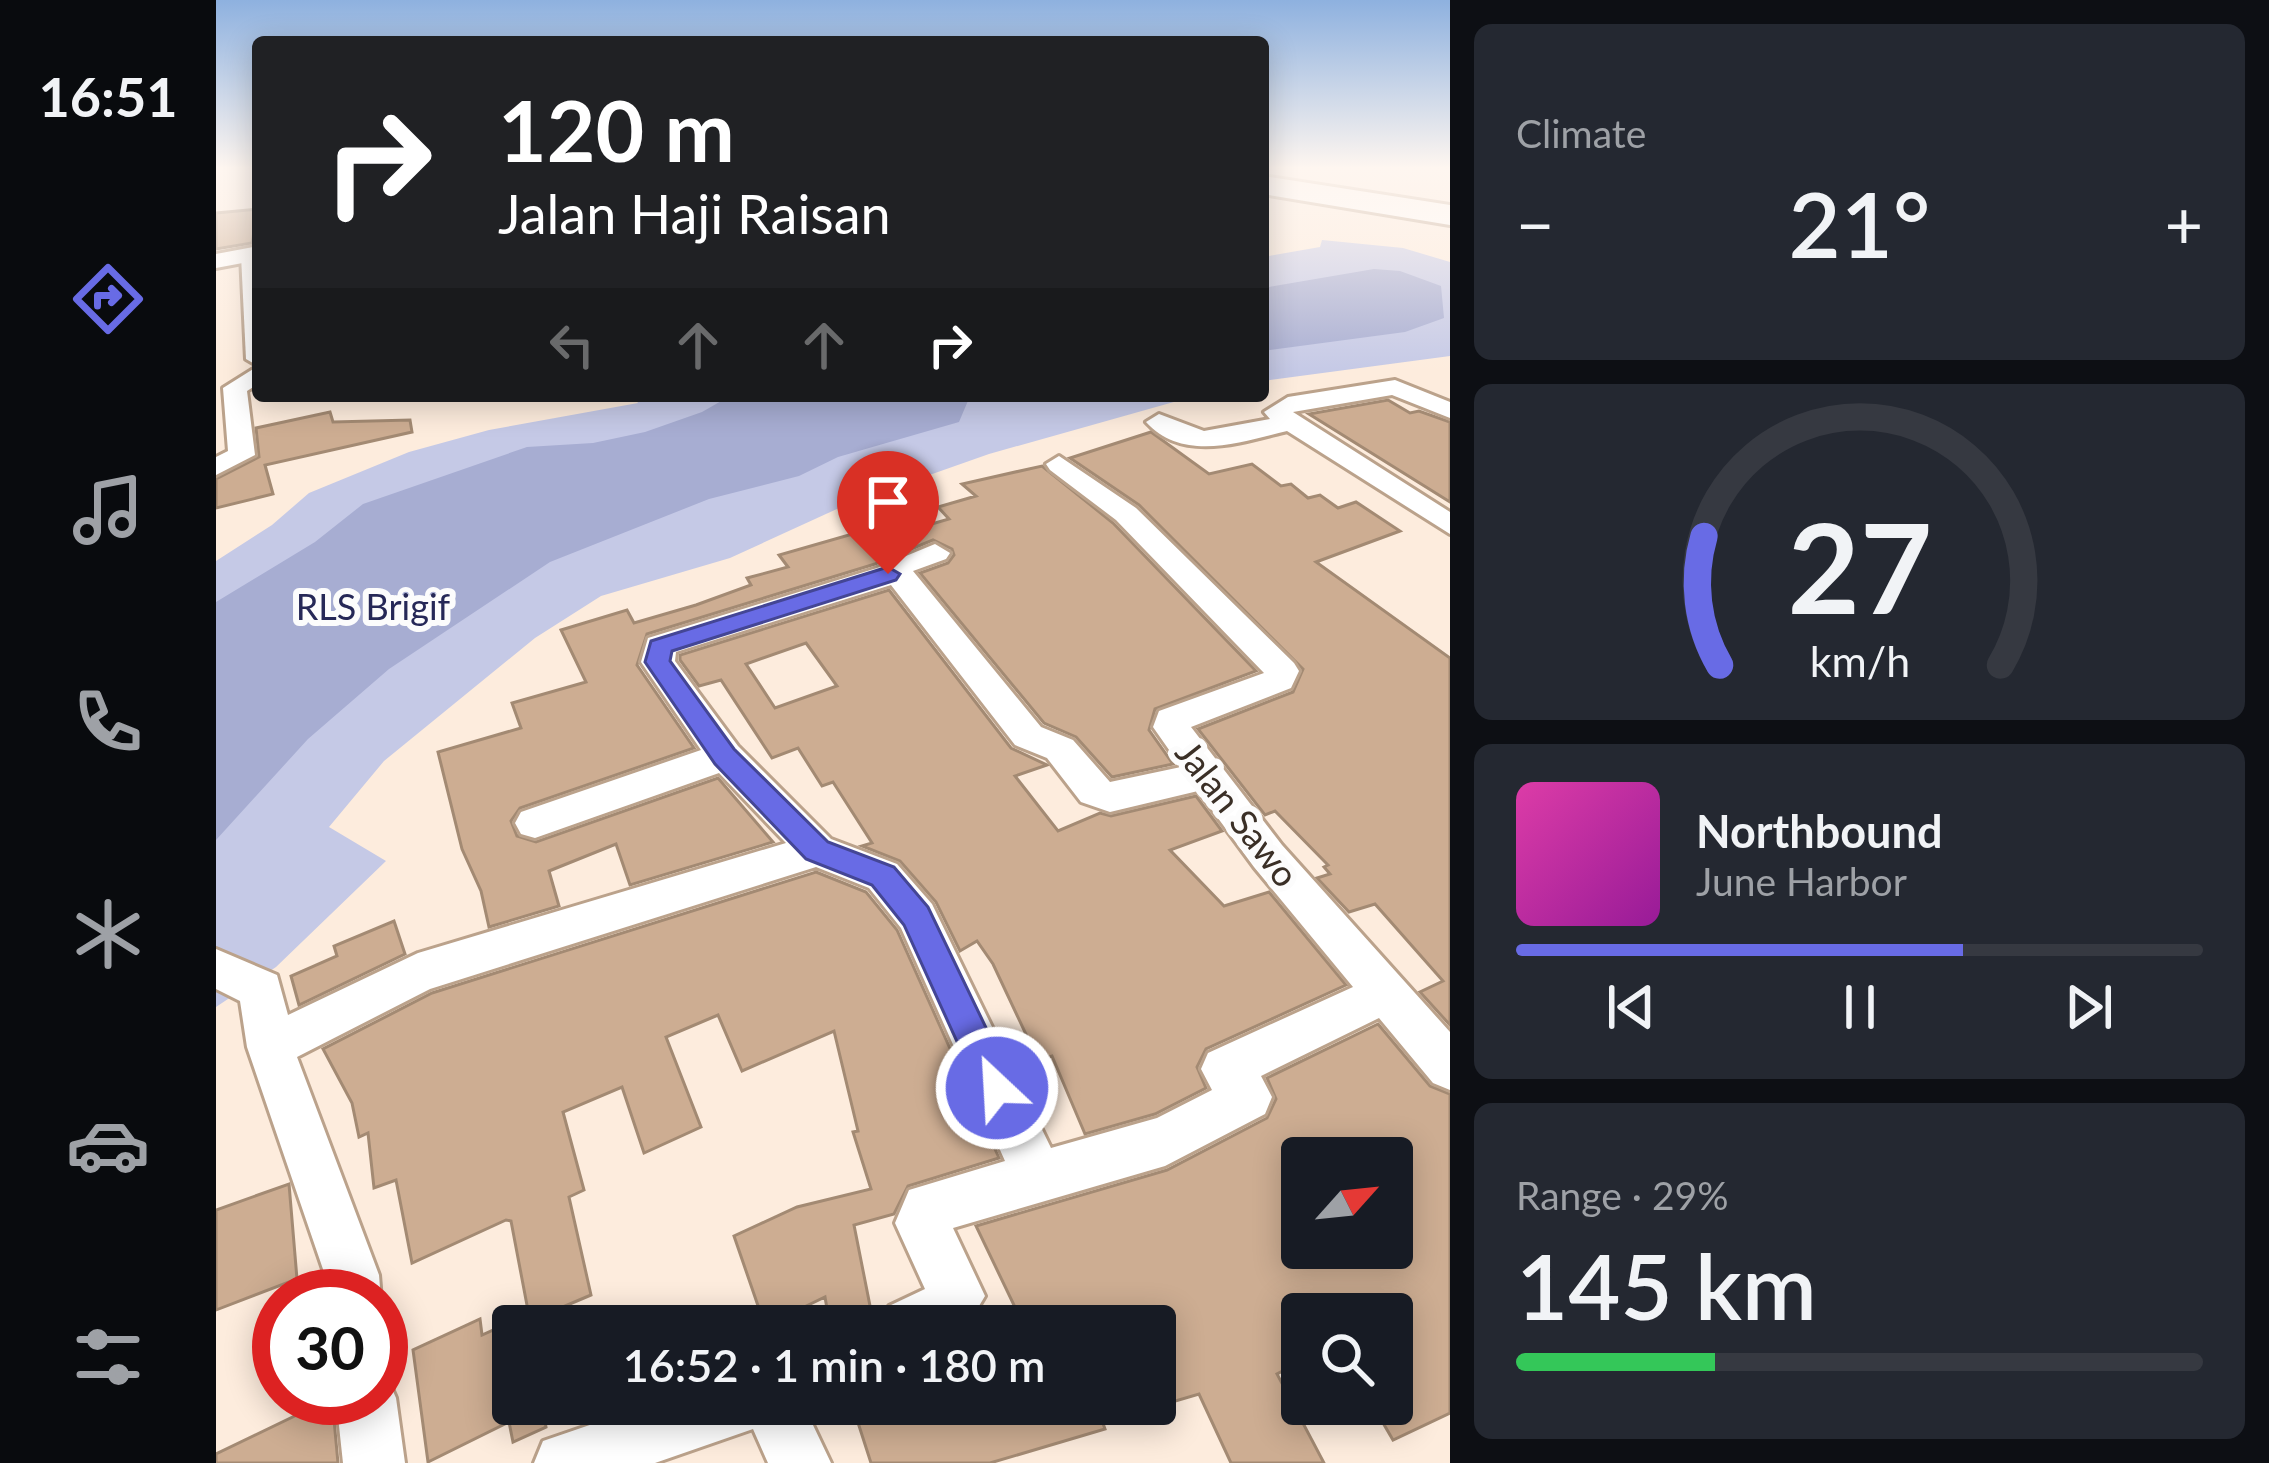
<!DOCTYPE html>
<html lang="en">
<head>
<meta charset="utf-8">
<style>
	body { margin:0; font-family:Lato,sans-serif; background:#242831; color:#f1f3f6; height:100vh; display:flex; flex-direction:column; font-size:45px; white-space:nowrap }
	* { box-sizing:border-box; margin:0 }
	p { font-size:39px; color:#9ea1a6 }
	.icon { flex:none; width:66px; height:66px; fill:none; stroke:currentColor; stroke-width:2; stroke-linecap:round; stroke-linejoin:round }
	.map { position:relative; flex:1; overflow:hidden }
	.sheet { display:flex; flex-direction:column; gap:24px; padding:24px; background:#0d0f14; width:819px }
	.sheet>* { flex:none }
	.top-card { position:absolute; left:36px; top:36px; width:1017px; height:366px; border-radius:12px; box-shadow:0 6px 30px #0003; background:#202124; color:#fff; overflow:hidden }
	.needle { width:78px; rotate:63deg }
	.tools { position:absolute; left:1065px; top:1137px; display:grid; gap:24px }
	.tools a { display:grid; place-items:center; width:132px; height:132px; border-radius:12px; background:#171b24; box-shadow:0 6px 30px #0003; font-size:60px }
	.speed { position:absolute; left:36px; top:1269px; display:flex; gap:24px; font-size:60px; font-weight:700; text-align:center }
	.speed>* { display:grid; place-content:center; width:156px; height:156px; border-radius:50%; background:#171b24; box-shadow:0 6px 30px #0003; line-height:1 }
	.speed .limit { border:18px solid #d22; background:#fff; color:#111 }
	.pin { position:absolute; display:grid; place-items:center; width:102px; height:102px; color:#fff; margin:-123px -51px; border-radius:50% 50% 50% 0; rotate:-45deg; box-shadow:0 0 12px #0007 }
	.pin .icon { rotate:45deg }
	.me { position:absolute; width:132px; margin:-66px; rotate:335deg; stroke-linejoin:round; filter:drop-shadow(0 0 9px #0008) }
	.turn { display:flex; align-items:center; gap:42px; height:252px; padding:0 48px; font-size:54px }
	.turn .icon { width:156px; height:156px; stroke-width:2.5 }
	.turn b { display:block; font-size:84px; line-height:102px }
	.lanes { display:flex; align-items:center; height:114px; padding:0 48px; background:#0003; justify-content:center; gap:60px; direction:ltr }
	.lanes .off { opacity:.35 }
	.big { font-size:90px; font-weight:600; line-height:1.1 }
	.sheet .widget { flex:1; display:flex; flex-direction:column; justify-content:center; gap:18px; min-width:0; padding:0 42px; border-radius:18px; background:#242831 }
	.sheet .dial { align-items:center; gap:0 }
	.dial svg { height:312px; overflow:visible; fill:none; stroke:#363941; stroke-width:7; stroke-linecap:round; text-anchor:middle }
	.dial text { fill:#f1f3f6; stroke:none }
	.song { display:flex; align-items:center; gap:36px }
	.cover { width:144px; height:144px; border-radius:18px; background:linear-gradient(135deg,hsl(320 70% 55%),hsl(300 70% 35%)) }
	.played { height:12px; border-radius:6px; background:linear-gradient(90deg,#686be5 65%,#363941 65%) }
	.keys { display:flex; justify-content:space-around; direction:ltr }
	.heat { display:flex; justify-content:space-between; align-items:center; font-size:66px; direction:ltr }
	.charge { height:18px; border-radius:9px; background:linear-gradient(90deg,#34c759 29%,#363941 0) }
	.trip { position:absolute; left:276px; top:1305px; width:684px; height:120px; border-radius:12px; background:#171b24; box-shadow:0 6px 30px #0003; font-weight:600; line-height:120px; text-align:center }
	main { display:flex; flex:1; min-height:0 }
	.menu { display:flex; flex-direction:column; width:216px; justify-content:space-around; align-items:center; background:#090b0e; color:#9ea1a6 }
	.menu .icon { width:84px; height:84px }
	.menu .on { color:#686be5 }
	.menu b { font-size:54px; color:#f1f3f6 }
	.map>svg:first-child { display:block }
	.green { fill:#c5c9e6 }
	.water { fill:#a7add2 }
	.building { fill:#cdad92; stroke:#a38a73; stroke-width:3; fill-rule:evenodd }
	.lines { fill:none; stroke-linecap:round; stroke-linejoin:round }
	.minor-casing { stroke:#bba28b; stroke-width:6 }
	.tertiary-casing { stroke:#bba28b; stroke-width:6 }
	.motorway-casing { stroke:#bba28b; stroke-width:6 }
	.minor { fill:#fff; fill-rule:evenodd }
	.tertiary { fill:#fff; fill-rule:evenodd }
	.motorway { fill:#fff; fill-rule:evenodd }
	.route { fill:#686be5; stroke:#444695; stroke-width:3 }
	.labels { text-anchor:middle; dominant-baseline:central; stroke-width:12; stroke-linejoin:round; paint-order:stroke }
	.park-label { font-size:36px; fill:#262857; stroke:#fcfcfc }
	.street-label { font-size:36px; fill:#3a2f26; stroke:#fcfcfc }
</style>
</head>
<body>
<main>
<nav class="menu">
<b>16:51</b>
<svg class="icon on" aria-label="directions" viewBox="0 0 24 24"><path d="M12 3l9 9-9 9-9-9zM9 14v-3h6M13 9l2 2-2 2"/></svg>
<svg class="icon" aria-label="music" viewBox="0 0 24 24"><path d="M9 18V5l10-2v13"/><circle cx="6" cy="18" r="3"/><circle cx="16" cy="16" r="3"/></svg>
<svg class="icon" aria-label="phone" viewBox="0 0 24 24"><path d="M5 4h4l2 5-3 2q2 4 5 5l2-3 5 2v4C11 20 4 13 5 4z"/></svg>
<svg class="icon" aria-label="climate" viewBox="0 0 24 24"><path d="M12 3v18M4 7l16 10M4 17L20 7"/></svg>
<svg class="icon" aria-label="car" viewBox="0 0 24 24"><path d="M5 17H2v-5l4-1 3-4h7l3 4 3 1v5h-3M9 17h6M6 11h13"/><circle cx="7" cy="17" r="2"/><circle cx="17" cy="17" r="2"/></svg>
<svg class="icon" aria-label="filters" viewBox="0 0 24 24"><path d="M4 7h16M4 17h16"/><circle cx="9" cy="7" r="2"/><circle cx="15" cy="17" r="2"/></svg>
</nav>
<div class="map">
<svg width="1234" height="1463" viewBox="0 0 1234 1463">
	<rect width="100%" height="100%" fill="#fdecdd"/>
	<g class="green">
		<polygon points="1106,240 1187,248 1234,262 1234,356 1047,381 1047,257 1104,247"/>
		<polygon points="417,396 979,396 773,454 634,503 514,558 385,596 319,638 168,761 113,827 170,861 60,967 0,1007 0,561 56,525 93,493 193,452 273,430 422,403"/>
	</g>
	<g class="water">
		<polygon points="1158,269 1184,271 1225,286 1228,318 1189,332 1047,351 1047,288"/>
		<polygon points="514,396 754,396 743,422 622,457 583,476 493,499 334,562 173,669 92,739 0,840 0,602 99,542 147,504 311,447 377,443 429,432 486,412"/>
	</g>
	<g class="building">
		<polygon points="42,209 36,243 0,249 0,213"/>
		<polygon points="1172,400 1194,413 1203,411 1234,422 1234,502 1093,414"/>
		<polygon points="114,412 117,422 194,420 196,432 49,465 57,494 0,508 0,479 43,457 40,428"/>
		<polygon points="935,432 993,474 1036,464 1065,486 1075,484 1092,498 1104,495 1122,508 1140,502 1184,531 1100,562 1234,658 1234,1025 1204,992 1227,981 1159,904 1133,912 1101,878 1114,874 1108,867 1112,865 1059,811 1049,815 982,729 1077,692 1087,669 923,505 854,458"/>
		<polygon points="826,466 897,523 1040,671 939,709 933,730 957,764 896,777 860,737 828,723 704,573 732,563 738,555 736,549 717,540 659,564 431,634 421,665 478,748 304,808 295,821 301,836 320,842 502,778 557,842 414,885 400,844 333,871 343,906 273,927 265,891 246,849 222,752 305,728 296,703 370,682 345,630 411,610 418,623 480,605 535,585 531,578 572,567 563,555 654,529 664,539 733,519 722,507 760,496 746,484"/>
		<path d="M673,590L795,748L831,765L799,776L842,831L884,813L895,816L980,796L1006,831L954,850L1008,906L1053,892L1130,985L990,1049L981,1067L990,1088L939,1114L869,1134L836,1056L822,1060L777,964L761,941L744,951L720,902L684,861L646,846L656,843L617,782L606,786L582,748L556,758L505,680L483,686L464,660V655ZM590,643L621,686L559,708L530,664Z"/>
		<polygon points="600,872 650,892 681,930 783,1158 692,1186 678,1214 638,1225 658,1326 614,1326 609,1297 549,1326 518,1236 581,1207 655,1189 637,1132 642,1131 618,1031 526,1071 502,1015 450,1037 485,1127 428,1153 406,1087 347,1112 368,1190 353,1197 375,1295 314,1321 295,1221 290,1220 196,1263 180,1180 158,1188 152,1133 143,1137 136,1103 107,1049 216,993"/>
		<polygon points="178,921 189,954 83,1005 75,976 121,956 118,946"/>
		<path d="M1162,1024L1214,1086L1234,1094V1413L1177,1440L1156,1404H1176V1314H1086V1361L1061,1374L1108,1463H1015L983,1394L939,1407V1326H808L760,1226L951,1170L1051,1118L1060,1099L1051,1078ZM1086,1158H1176V1248H1086Z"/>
		<polygon points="73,1184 81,1279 0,1310 0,1210"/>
		<polygon points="264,1319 266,1335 297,1321 297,1404 326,1404 330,1427 297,1442 293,1422 212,1462 197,1350"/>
		<polygon points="116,1398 122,1463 0,1463 0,1454"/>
		<polygon points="636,1404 880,1404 889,1429 774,1463 655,1463"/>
	</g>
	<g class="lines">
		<defs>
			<g id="minor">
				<polygon points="35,249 42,251 42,366 30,359 25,255"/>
				<polygon points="42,366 42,384 31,391 39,455 0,475 0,457 12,451 7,388"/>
				<path d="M1179,380L1234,402V418L1176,395L1077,412L1234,512V534L1071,431C1026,442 967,463 930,422L943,414L988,431L1054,419L1048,412L1072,397Z"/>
				<path d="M843,456L920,508L1078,663L1083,671L1075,688L975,727L1066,845L1234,1032V1090L1217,1083L1163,1018L1045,1076L1056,1097L1049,1114L949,1166L737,1228L769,1296L751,1326H665L673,1306L709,1289L679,1223L693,1190L789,1161L685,928L653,888L600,867L214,989L81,1057L163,1275L165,1300V1296H111L109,1275L31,1047L24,1001L0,989V949L61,975L72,1015L202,953L570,843L503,773L319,838L305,834L299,823L305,812L485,750L425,662L432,638L661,568L719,544L734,553L730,559L697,571L825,727L857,740L894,782L965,767L937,727L943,711L1048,673L900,520L834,470L830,464ZM675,585L799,745L831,758L865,802L894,812L982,791L1038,867L1137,987L992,1053L985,1069L996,1090L941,1118L835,1148L716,904L681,864L615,839L522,746L459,661L460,652Z"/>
				<polygon points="165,1375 171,1377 180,1398 189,1463 127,1463 120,1398 165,1398"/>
				<polygon points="435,1404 587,1404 615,1463 552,1463 537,1429 439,1463 318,1463 327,1441"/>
			</g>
			<polygon id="tertiary" points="42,246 42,260 0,268 0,254"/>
			<polygon id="motorway" points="1047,176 1234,205 1234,225 1047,194"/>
		</defs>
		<use href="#minor" class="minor-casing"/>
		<use href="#tertiary" class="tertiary-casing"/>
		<use href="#motorway" class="motorway-casing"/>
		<use href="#minor" class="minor"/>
		<use href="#tertiary" class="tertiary"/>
		<use href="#motorway" class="motorway"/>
	</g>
	<linearGradient id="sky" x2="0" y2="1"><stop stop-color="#8eb1df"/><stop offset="0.45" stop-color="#fef6f0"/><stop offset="1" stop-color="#fef6f0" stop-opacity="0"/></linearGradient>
	<rect width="1234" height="373" fill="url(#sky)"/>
	<polygon class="route" points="672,567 684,574 680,580 456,651 454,661 518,749 612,842 678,867 712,907 799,1088 794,1101 781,1106 768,1101 688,925 656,885 590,859 499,764 429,662 435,641"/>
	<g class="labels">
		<g class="park-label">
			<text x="157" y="606">RLS Brigif</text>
		</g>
		<g class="street-label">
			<text transform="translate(1022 813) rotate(52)">Jalan Sawo</text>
		</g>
	</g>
</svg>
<div class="tools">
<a><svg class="needle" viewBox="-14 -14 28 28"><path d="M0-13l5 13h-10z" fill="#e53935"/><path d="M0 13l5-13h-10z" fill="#9ea1a6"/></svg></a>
<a><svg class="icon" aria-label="search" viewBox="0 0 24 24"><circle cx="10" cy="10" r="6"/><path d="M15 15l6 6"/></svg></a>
</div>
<div class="speed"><div class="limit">30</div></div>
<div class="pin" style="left:672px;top:574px;background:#d93025"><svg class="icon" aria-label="arrive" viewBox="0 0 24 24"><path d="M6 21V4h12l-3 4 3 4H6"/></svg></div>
<svg class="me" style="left:781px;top:1088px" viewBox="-20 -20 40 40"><circle r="17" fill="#686be5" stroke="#fff" stroke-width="3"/><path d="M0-11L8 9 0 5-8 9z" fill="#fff"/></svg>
<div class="trip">16:52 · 1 min · 180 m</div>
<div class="top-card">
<div class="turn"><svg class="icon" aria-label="right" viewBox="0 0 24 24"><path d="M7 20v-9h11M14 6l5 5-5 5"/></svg><div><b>120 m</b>Jalan Haji Raisan</div></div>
<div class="lanes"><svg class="icon off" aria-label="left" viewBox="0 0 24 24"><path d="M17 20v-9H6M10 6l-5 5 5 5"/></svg><svg class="icon off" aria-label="ahead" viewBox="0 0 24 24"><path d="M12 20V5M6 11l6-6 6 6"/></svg><svg class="icon off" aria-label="ahead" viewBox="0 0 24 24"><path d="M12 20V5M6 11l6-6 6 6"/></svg><svg class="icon" aria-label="right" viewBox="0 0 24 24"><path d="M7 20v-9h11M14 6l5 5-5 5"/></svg></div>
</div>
</div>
<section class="sheet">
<div class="widget"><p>Climate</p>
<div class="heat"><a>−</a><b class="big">21°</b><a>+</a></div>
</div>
<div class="widget dial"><svg viewBox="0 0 100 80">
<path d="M14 69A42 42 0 1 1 86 69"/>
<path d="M14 69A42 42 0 0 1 10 36" stroke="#686be5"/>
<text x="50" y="56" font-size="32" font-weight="700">27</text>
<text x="50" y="72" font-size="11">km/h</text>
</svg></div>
<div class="widget">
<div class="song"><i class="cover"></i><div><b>Northbound</b><p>June Harbor</p></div></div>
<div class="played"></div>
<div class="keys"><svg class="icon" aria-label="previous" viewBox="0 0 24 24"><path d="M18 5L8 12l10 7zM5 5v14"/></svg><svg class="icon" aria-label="pause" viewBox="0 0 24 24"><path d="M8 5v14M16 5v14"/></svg><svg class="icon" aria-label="next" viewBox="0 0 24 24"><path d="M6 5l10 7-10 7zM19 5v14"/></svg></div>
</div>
<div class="widget"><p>Range · 29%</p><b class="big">145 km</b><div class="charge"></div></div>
</section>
</main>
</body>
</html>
